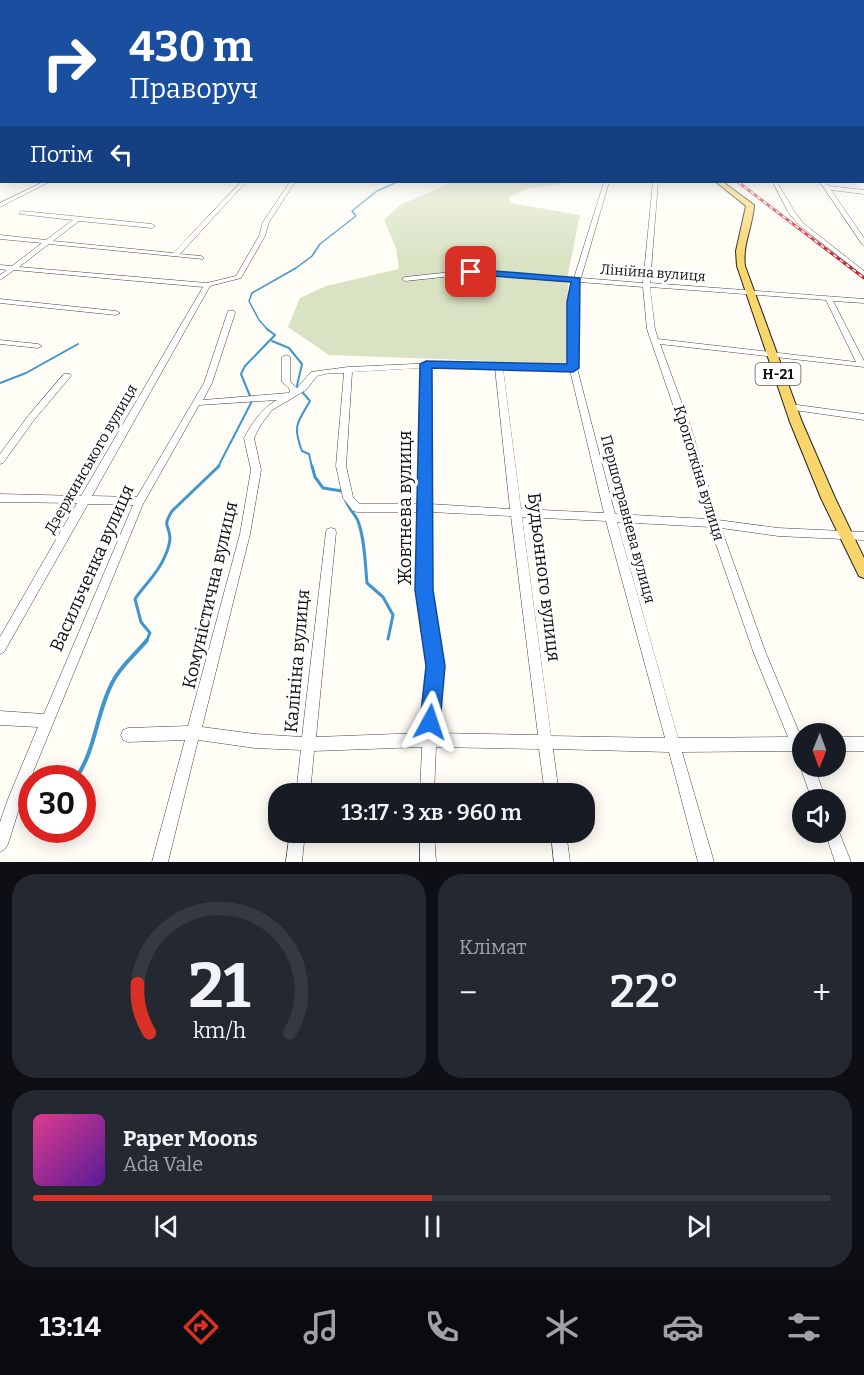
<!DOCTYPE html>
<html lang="uk">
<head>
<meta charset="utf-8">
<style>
	body { margin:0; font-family:Bitter,serif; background:#242831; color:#f1f3f6; height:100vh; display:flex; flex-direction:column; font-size:22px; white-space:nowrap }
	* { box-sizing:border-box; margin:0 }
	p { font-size:20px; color:#9ea1a6 }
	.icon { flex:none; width:33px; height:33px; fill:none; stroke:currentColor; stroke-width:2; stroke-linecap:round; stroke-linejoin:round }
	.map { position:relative; height:862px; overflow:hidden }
	.panel { display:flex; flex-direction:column; gap:12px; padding:12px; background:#0d0f14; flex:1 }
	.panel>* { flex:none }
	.guide { position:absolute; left:0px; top:0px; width:864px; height:183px; box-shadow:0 3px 15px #0003; background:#1a4fa0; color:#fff; overflow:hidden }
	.needle { width:39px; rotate:181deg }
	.buttons { position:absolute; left:792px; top:723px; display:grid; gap:12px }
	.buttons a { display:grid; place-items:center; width:54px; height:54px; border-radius:50%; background:#171b24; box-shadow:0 3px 15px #0003; font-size:30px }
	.speed { position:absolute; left:18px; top:765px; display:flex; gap:12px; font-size:30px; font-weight:700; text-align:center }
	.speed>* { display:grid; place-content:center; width:78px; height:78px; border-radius:50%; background:#171b24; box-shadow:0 3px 15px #0003; line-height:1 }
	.speed .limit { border:9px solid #d22; background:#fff; color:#111 }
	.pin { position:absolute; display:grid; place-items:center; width:51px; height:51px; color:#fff; margin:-26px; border-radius:12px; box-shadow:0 3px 9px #0006 }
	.me { position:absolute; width:66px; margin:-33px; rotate:5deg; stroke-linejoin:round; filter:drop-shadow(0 0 4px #0008) }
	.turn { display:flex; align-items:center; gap:21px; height:126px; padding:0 30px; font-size:27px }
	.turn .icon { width:78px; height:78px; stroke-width:2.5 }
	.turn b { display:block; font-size:42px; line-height:51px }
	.then { display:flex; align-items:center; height:57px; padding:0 30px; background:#0003; gap:12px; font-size:22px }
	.big { font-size:45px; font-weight:600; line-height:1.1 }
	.panel .card { flex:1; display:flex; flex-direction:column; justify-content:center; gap:9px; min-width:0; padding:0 21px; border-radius:24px; background:#242831 }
	.panel .dial { align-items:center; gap:0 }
	.dial svg { height:156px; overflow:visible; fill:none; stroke:#363941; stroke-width:7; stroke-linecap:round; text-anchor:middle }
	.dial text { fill:#f1f3f6; stroke:none }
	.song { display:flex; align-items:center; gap:18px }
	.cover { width:72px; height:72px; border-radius:9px; background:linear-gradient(135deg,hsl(330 70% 55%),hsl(270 70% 35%)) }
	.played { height:6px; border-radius:3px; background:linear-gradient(90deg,#d93025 50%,#363941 50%) }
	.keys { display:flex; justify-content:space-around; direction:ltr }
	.heat { display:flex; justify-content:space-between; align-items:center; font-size:33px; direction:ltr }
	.panel .tiles { flex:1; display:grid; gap:12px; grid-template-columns:1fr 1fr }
	.card:last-child { grid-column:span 2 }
	.trip { position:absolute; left:268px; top:783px; width:327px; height:60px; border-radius:24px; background:#171b24; box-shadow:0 3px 15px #0003; font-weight:600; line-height:60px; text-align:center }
	.dock { display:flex; height:96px; justify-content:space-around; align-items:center; background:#090b0e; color:#9ea1a6 }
	.dock .icon { width:42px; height:42px }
	.dock .on { color:#d93025 }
	.dock b { font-size:27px; color:#f1f3f6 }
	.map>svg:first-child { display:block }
	.cemetery { fill:#d9e3c4 }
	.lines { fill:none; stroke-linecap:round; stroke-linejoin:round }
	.stream-far3 { stroke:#3f96cf; stroke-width:1.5 }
	.stream-far2 { stroke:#3f96cf; stroke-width:2 }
	.stream-far1 { stroke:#3f96cf; stroke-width:3 }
	.stream { stroke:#3f96cf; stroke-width:4 }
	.minor-casing { stroke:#444; stroke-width:1 }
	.major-casing { stroke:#222; stroke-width:2 }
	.minor { fill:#fff; fill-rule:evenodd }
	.major { fill:#f9d66b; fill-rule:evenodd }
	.rail-casing { stroke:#c4262e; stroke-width:3 }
	.rail { stroke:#fff; stroke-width:1.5; stroke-dasharray:4; stroke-linecap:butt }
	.route { fill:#1a73e8; stroke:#114b97; stroke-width:1.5 }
	.labels { text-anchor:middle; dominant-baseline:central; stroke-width:6; stroke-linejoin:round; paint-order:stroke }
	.far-street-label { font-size:14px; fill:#111; stroke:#fff }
	.shield { fill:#fff; stroke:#585858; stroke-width:1.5 }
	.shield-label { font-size:14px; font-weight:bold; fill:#111 }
	.street-label { font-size:15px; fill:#111; stroke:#fff }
	.near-street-label { font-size:18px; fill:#111; stroke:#fff }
</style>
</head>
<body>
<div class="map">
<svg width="864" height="862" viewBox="0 0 864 862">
	<rect width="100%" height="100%" fill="#fffdf5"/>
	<polygon class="cemetery" points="453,182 562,182 561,184 526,189 509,197 510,203 580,215 568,274 567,364 329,355 288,327 300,298 326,286 399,269 396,248 384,220 400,205"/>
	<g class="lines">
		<polyline class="stream-far3" points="268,330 259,320 249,301 252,293 296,268 312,256 320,244 356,216 352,211 377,191 397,182"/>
		<g class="stream-far2">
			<path d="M272,341L289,348L302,364L297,386L310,401C298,422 292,425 302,451L309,454L312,467"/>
			<polyline points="0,383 26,373 78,344"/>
			<polyline points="218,467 252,401 241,374 245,366 275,335 267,329"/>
		</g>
		<g class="stream-far1">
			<polyline points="312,466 315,477 323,488 342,491"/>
			<path d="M346,501C349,509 355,514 358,521C365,540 365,563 367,583L383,597L393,615L388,639"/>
			<path d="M146,642L150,633L141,622L135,599C145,584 158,574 165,556C167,552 170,543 170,538C169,523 162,528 172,511L219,466"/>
		</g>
		<path class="stream" d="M76,778C96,749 96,714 112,683C120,666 136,654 147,640"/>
		<defs>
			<g id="minor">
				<rect x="862" y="145" width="2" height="4"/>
				<polygon points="0,167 2,167 2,170 0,171"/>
				<polygon points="0,177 2,177 2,180 0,181"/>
				<polygon points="43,182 49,182 0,207 0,203"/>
				<path d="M241,182H246L180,254L201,256L204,258L203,259L49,244L19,267L207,283L236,276L259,236L263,222L290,182H295L269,222L265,236L241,278L210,286L92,496L137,497L204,383L228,311H234L235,313L212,383L203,400L288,393L290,392L289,388L282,382V357L286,355L290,357V381L297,388L311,372L348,367L458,362L569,365V302L573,282L471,274L405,281L402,279L405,277L471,270L574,278L604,182H609L581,278L643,283L653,182H658L650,283L864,299V303L833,301L864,361V367L660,344L692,431L718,520L778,528L864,532V540L778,536L721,528L765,651L801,737H802V766H814L826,800H812L800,766L801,763L797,761L793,751L682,752L714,862H698L669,752L553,749L559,794H545L539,749L436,747L434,794H420L422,747L314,751L310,794H296L301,750L255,748L198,740L168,862H152L185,740L128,742L123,740L121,735L123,730L128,728L188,726L240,534L251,470L244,438C253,422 261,409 277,400L199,405L143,504L22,799L8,844L5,849L0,852V822L8,799L38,727L0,725V711L44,714L133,505L88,504L4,652L0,654V637L77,503L0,502V494L81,496L203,287L14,270L0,280V275L7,270L0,269V265L12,266L42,243L0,239V235L46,240L73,220L20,214L19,213L22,211L152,224L155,226L152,228L79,221L53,241L173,253ZM580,282L643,287L647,329L682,431L708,519L615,514L577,368V302ZM650,287L826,300L856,362L658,339L655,329ZM458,366L495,368L510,509L430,504V368ZM422,368L420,504H360L353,497L346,466L352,372ZM503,368L570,370L604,513L521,509ZM330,373H344L336,466L343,498L353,511L357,512H420L418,590L429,666L423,733L316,737L336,532L335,529L331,528L327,529L326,532L302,737L255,734L202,727L250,534L261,470L254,438L260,426L272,410L306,390L317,376ZM430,512L511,516L538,735L436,733L441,666L430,590ZM522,517L606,521L665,738L551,736ZM617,522L710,527L753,651L788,737L678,738Z"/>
				<polygon points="773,182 777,182 794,211 803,223 864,271 864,276 799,225 788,212"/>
				<polygon points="820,182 825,182 829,186 864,190 864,194 831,190 864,238 864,245 862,244"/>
				<polygon points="0,299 116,311 120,313 116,315 0,303"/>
				<polygon points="0,340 38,344 42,346 38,348 0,344"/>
				<polygon points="64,374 70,374 71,376 34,420 3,463 0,464 0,454 28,416"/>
				<polygon points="790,404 864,414 864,420 787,409 786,407 787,405"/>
				<rect x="836" y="737" width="28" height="14"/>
				<polygon points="836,826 837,827 851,862 835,862 825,832 836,832"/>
				<polygon points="290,832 305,832 302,862 286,862"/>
				<polygon points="420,832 434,832 436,862 420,862"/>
				<polygon points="551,832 566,832 570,862 554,862"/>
			</g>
			<path id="major" d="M716,182H723L754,205C753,226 742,245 745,266L802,422L835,498L864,558V578L859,576L857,572L821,498L790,422L737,266L736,251L746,206Z"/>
		</defs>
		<use href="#minor" class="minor-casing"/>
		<use href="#major" class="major-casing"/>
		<use href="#minor" class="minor"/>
		<use href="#major" class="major"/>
		<defs>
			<polyline id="rail" points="738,182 864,278"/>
		</defs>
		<use href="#rail" class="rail-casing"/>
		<use href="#rail" class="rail"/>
	</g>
	<linearGradient id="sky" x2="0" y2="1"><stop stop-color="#95c6ee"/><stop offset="0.53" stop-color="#fffefa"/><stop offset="1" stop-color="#fffefa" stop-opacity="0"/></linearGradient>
	<rect width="864" height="257" fill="url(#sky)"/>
	<polygon class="route" points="471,269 580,278 579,368 573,372 432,368 433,590 445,666 440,722 437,729 430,731 423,729 420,722 426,666 415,590 420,364 426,361 567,364 567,302 571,282 467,274 466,272"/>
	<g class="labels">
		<g class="far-street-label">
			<text transform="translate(653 273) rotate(4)">Лінійна вулиця</text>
		</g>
		<rect class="shield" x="755.5" y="363" width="45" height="22" rx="4.5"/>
		<g class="shield-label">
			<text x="778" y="374">Н-21</text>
		</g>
		<g class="street-label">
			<text transform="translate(91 459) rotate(-60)">Дзержинського вулиця</text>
			<text transform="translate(699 473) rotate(73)">Кропоткіна вулиця</text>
			<text transform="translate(628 519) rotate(75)">Першотравнева вулиця</text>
		</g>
		<g class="near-street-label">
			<text transform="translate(405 508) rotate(-90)">Жовтнева вулиця</text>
			<text transform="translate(92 568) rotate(-66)">Васильченка вулиця</text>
			<text transform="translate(544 577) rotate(83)">Будьонного вулиця</text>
			<text transform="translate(210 595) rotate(-77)">Комуністична вулиця</text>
			<text transform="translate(297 661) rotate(-85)">Калініна вулиця</text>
		</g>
	</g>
</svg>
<div class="buttons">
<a><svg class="needle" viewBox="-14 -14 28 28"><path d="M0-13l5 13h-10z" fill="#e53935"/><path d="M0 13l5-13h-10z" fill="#9ea1a6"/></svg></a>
<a><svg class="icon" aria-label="sound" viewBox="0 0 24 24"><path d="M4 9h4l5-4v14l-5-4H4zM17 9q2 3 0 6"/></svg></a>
</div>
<div class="speed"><div class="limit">30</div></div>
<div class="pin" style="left:471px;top:272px;background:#d93025"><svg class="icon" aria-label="arrive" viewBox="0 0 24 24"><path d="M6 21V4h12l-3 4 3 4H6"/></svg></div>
<svg class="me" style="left:430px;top:722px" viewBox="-20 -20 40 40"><path d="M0-17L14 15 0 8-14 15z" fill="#1a73e8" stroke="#fff" stroke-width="4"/></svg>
<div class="trip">13:17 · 3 хв · 960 m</div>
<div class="guide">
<div class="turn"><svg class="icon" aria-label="right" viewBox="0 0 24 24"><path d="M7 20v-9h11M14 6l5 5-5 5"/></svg><div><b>430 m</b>Праворуч</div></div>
<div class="then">Потім<svg class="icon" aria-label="left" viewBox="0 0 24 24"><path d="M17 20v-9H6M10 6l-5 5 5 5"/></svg></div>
</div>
</div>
<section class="panel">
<div class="tiles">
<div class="card dial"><svg viewBox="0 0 100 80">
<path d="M14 69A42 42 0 1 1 86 69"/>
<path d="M14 69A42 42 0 0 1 8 44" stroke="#d93025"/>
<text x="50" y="56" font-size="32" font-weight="700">21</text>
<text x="50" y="72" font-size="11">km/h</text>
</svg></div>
<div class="card"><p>Клімат</p>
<div class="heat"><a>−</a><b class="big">22°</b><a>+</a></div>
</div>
<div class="card">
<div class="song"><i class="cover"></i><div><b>Paper Moons</b><p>Ada Vale</p></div></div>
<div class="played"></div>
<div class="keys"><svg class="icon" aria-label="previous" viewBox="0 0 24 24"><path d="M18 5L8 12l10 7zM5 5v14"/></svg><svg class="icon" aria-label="pause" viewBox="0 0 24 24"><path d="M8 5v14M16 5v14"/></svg><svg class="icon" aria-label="next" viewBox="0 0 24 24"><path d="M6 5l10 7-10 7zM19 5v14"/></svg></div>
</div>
</div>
</section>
<nav class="dock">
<b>13:14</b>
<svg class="icon on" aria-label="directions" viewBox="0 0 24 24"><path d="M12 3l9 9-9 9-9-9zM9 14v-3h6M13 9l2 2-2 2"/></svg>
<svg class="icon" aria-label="music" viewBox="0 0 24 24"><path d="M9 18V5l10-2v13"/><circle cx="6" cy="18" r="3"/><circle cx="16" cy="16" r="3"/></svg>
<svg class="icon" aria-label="phone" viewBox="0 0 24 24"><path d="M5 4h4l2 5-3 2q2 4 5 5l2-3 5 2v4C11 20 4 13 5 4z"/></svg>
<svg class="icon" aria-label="climate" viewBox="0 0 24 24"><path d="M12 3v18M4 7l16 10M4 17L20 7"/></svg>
<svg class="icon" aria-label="car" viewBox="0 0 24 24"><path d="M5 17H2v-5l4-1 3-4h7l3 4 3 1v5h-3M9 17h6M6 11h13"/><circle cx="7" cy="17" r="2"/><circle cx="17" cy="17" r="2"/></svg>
<svg class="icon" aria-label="filters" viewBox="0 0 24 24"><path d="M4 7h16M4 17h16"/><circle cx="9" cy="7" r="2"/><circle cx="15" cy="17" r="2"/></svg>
</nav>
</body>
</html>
